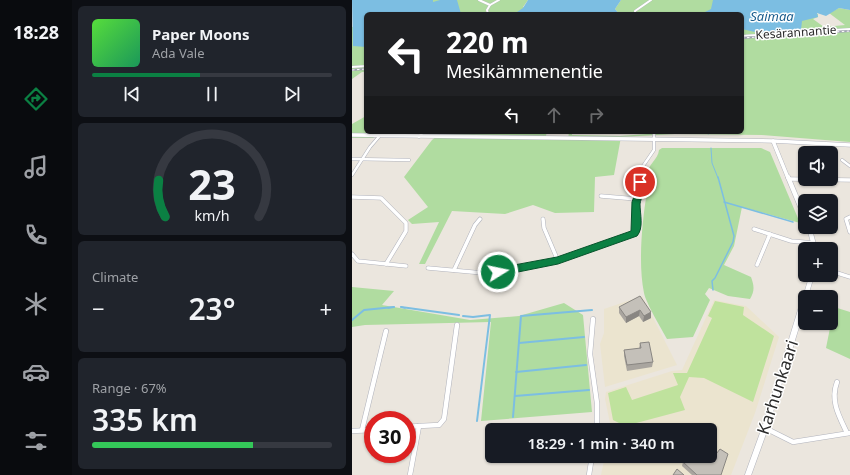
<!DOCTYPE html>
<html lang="en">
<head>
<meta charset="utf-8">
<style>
	body { margin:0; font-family:"Noto Sans",sans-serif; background:#20242c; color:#f1f3f6; height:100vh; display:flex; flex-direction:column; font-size:15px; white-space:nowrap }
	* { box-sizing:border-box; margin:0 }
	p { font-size:13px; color:#9ea1a6 }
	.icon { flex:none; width:22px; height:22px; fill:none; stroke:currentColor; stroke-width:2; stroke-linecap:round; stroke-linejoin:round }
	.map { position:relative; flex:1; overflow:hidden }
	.sheet { display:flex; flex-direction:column; gap:6px; padding:6px; background:#0d0f14; width:280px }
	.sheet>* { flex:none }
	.hud { position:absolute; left:12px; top:12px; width:380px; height:122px; border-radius:6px; box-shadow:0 1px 3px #0004; background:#202124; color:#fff; overflow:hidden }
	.controls { position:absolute; left:446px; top:146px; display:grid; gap:8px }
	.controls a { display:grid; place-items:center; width:40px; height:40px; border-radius:6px; background:#171b24; box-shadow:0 1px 3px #0004; font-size:20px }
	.speed { position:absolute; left:12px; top:411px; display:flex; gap:8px; font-size:20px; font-weight:700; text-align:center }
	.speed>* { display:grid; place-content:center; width:52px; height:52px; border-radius:50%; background:#171b24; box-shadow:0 1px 3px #0004; line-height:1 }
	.speed .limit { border:6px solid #d22; background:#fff; color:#111 }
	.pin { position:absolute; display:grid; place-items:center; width:34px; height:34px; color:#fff; margin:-17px; border:2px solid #fff; border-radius:50%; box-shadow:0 1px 4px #0007 }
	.me { position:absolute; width:44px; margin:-22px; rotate:80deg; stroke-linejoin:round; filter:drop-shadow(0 0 3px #0008) }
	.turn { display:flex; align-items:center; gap:14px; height:84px; padding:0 16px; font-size:18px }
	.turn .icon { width:52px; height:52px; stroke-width:2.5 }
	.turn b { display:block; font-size:28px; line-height:34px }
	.lanes { display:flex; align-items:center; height:38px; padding:0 16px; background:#0003; justify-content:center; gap:20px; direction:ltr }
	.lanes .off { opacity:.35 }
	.big { font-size:30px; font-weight:600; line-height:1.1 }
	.sheet .card { flex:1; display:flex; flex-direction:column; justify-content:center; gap:6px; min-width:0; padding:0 14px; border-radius:6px; background:#20242c }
	.sheet .dial { align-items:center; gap:0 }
	.dial svg { height:104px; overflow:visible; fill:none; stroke:#363941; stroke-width:7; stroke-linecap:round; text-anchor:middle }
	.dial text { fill:#f1f3f6; stroke:none }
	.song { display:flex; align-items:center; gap:12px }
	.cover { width:48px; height:48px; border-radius:6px; background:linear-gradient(135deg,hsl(110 70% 55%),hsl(150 70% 35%)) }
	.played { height:4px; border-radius:2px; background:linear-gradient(90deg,#0b8043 45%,#363941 45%) }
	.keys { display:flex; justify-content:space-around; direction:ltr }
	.heat { display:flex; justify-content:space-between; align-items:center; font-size:22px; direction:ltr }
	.charge { height:6px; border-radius:3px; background:linear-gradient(90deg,#34c759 67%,#363941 0) }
	.trip { position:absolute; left:133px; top:423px; width:232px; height:40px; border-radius:6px; background:#171b24; box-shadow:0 1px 3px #0004; font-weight:600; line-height:40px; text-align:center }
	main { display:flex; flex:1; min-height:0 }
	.dock { display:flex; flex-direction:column; width:72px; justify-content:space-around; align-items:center; background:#090b0e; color:#9ea1a6 }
	.dock .icon { width:28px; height:28px }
	.dock .on { color:#0b8043 }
	.dock b { font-size:18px; color:#f1f3f6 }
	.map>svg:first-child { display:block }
	.education { fill:#ebe4cf }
	.green { fill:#b0dca0 }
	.pitch { fill:#bfe29d }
	.water { fill:#7cbee2 }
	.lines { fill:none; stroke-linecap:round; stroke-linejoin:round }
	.stream-far2 { stroke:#7cbee2; stroke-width:1 }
	.stream-far1 { stroke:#7cbee2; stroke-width:1.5 }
	.stream { stroke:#7cbee2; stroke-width:2 }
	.street-far3-casing { stroke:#b1b3bc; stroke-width:2.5 }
	.street-far2-casing { stroke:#b1b3bc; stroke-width:3.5 }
	.street-far1-casing { stroke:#b1b3bc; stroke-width:4.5 }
	.street-casing { stroke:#b1b3bc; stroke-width:5.5 }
	.secondary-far2-casing { stroke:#b1b3bc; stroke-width:4.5 }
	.secondary-far1-casing { stroke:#b1b3bc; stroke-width:5.5 }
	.secondary-casing { stroke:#b1b3bc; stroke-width:7 }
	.street-far3 { stroke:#fff; stroke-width:2 }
	.street-far2 { stroke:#fff; stroke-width:2.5 }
	.street-far1 { stroke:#fff; stroke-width:3.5 }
	.street { stroke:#fff; stroke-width:4.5 }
	.secondary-far2 { stroke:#fff; stroke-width:3.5 }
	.secondary-far1 { stroke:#fff; stroke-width:4.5 }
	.secondary { stroke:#fff; stroke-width:6 }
	.rail-casing { stroke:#a1a2b3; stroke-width:2 }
	.rail { stroke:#fff; stroke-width:1; stroke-dasharray:2.5; stroke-linecap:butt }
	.wall { fill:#a9a59f }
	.shaded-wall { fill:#898682 }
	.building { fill:#c4c0b9; stroke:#898682 }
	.route { fill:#0b8043; stroke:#07532c }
	.labels { text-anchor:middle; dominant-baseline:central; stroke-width:3; stroke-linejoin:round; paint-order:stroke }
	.far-street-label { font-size:12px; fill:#2a2a2a; stroke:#fff }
	.far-water-label { font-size:13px; font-style:italic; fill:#1b5d8d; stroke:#fff }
	.near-street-label { font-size:17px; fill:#2a2a2a; stroke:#fff }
</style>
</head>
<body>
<main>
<nav class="dock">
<b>18:28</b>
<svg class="icon on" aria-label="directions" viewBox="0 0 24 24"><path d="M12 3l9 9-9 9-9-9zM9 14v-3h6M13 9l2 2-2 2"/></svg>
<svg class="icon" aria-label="music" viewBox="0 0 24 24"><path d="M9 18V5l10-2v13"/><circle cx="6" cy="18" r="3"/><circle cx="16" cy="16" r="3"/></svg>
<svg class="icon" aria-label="phone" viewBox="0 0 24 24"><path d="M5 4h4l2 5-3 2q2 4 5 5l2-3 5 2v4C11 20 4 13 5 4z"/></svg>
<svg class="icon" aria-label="climate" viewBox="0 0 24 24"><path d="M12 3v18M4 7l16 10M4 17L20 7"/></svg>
<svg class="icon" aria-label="car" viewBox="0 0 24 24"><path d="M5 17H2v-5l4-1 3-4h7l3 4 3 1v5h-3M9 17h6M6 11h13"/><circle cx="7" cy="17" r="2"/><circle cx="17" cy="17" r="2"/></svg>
<svg class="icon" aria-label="filters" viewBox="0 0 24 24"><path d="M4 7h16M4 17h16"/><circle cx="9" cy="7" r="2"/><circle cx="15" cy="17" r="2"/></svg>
</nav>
<section class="sheet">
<div class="card">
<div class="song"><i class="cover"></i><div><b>Paper Moons</b><p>Ada Vale</p></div></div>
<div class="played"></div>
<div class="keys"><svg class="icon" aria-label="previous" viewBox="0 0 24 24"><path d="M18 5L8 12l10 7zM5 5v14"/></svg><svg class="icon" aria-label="pause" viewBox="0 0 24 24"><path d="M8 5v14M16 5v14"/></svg><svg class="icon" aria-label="next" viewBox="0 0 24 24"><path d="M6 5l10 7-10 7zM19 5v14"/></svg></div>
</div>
<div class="card dial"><svg viewBox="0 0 100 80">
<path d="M14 69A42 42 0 1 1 86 69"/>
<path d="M14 69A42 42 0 0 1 9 41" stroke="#0b8043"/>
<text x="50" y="56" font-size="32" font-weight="700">23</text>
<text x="50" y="72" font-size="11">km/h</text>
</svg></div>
<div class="card"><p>Climate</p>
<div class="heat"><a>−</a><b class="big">23°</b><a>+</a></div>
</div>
<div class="card"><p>Range · 67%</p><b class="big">335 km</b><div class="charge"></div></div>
</section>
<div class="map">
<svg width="498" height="475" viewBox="0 0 498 475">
	<rect width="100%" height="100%" fill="#ebe6de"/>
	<g class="education">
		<polygon points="290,296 325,365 253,387 248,344 252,333 252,309"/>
		<polygon points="362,300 394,306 427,337 403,413 379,475 249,475 253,456 358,456 358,430 257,430 258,423 253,399 254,392 320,371 330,370"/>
	</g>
	<g class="green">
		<polygon points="81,0 176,0 171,7 218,14 60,14 81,2"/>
		<polygon points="269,0 374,0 466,14 466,17 461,19 472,27 493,25 477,13 487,8 498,10 498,142 410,135 323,134 269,137 262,175 243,177 242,212 203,213 181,205 153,214 100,211 73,264 67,264 87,222 60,224 56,220 76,207 52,177 80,140 90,132 195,132 193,139 216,139 217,132 220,132 220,135 268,136 295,134 295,132 390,132 390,14 267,14 263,9"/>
		<polygon points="14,24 14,72 10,72 0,79 0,27"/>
		<polygon points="14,116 14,132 28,132 21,138 0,138 0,124"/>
		<path d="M310,148H409L418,152L448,223L390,207L382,246L372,265L399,277C402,285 403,291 398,299L376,296L357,288L353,294L358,300L341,337L315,339C309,328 294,303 292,293C286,264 290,221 295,192C296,186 294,180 295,174C296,164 306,160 307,150Z"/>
		<polygon points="0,287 42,291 30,305 118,320 167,316 212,303 231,315 240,412 129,421 139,322 13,325 0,327"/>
		<polygon points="479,306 498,312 498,359 474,348 479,323"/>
	</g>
	<polygon class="pitch" points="363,301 392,307 391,315 422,336 401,402 352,378 337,377 328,397 333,410 273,426 261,420 256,393 274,387 280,400 326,385 321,373 335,373 360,318 356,316"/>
	<g class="water">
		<polygon points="0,0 81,0 81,2 88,0 105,0 109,14 14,14 14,47 1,46"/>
		<polygon points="176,0 269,0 263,9 267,14 162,14 171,8"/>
		<polygon points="361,0 498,0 498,10 487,8 474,16 465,13 466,17 450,21 449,30 407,33 390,29 390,14 351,13 359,9"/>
	</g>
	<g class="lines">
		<g class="stream-far2">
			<polyline points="355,132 356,134"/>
			<polyline points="359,148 360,163 366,178"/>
		</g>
		<g class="stream-far1">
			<polyline points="372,202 441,222"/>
			<polyline points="361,290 360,281 363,278 381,242 382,236 366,177"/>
			<polyline points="49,307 53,308"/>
			<polyline points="36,308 42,307"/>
		</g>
		<g class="stream">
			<polyline points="49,307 107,315"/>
			<polyline points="111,316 121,317 138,315 125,421"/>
			<polyline points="0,320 12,310 42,307"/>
			<polyline points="167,343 232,337"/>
			<polyline points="164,372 234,365"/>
			<polyline points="163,396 237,390"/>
			<polyline points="161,417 169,316 240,310"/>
		</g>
		<defs>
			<g id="street-far3">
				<polyline points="127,0 138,5 135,10 136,14"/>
				<polyline points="138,5 147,0"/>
				<polyline points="283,14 283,11 299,0"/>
				<polyline points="390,36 498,29"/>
				<polyline points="0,67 14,66"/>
			</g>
			<g id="street-far2">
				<polyline points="67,137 71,132"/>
				<polyline points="0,159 57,160"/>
				<polyline points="490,160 498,166"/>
				<polyline points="0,175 18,147 31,132"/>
				<polyline points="289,178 289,169 302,150 302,132"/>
			</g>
			<g id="street-far1">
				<polyline points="437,179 498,180"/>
				<polyline points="249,196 285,199"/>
				<polyline points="0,197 29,198 54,223 54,231 34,264"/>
				<polyline points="498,217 494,219 498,232"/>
				<polyline points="191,219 192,228 206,261"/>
				<polyline points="402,229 439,241 462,243"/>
				<polyline points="0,254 6,261 54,266"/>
				<polyline points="405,265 418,234"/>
				<polyline points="76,268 131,273 146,272 206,261 282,234 284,232 284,202 288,191 289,177"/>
				<polyline points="102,270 123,225 128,219"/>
				<polyline points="479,271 498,277"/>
			</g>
			<g id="street">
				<polyline points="241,319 238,354 245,403 245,430"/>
				<path d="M485,382C478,401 487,416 495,433"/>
				<polyline points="67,426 87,425 92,419 105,325"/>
				<polyline points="55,427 67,426 58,475"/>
				<polyline points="413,428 441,442 498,433"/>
				<polyline points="10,430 34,331"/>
				<polyline points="0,431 21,430"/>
				<polyline points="237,475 240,456"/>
			</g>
			<g id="secondary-far2">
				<polyline points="0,135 421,141 498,145"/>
				<polyline points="421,141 436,178"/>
			</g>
			<g id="secondary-far1">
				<polyline points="436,177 453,218"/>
				<polyline points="457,227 463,249"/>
				<polyline points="450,308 460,275"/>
			</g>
			<polyline id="secondary" points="396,475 413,428 450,307"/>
		</defs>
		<use href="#street-far3" class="street-far3-casing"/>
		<use href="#street-far2" class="street-far2-casing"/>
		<use href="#street-far1" class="street-far1-casing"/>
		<use href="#street" class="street-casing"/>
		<use href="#secondary-far2" class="secondary-far2-casing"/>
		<use href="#secondary-far1" class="secondary-far1-casing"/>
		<use href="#secondary" class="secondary-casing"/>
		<use href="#street-far3" class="street-far3"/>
		<use href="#street-far2" class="street-far2"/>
		<use href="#street-far1" class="street-far1"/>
		<use href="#street" class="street"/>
		<use href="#secondary-far2" class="secondary-far2"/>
		<use href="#secondary-far1" class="secondary-far1"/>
		<use href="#secondary" class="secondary"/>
		<defs>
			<g id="rail">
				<polyline points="390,38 498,31"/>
				<polyline points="0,70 14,69"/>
			</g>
		</defs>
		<use href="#rail" class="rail-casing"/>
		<use href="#rail" class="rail"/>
	</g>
	<g class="wall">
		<polygon points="267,307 299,312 299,318 291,322 287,316 274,323 267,313"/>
		<polygon points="288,343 301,362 300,367 275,371 272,356 272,350 287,349"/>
		<polygon points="331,462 369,475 340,475 330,466"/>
	</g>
	<g class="shaded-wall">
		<polygon points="288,310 287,316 274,323 274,317"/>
		<polygon points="299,312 299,318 291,322 292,316"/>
	</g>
	<g class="building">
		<polygon points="288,296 299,312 292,316 288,310 274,317 267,307"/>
		<polygon points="297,342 301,362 275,365 272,350 289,348 288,343"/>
		<polygon points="368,449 376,454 369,475 345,475 331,462 336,456 358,456 358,455 361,458"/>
		<polygon points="325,469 332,475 321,475"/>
	</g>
	<path class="route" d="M288,180L292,182C293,191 289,197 288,204C288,214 292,228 285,236L206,264L146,276L143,275L141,272L143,269L146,268L205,257L279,231L280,202L284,191V182Z"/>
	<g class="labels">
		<g class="far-street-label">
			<text transform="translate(444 32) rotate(-4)">Kesärannantie</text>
		</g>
		<g class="far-water-label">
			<text x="420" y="16">Saimaa</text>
		</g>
		<g class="near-street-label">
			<text transform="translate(425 387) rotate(-72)">Karhunkaari</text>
		</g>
	</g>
</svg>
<div class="controls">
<a><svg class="icon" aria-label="sound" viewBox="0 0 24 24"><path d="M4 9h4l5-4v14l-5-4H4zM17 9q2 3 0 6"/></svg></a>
<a><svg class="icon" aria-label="layers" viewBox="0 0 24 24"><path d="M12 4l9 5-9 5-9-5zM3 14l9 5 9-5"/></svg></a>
<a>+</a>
<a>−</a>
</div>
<div class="speed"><div class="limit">30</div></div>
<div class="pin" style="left:288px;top:182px;background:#d93025"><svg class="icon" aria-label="arrive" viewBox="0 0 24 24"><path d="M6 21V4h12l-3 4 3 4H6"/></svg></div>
<svg class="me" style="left:146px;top:272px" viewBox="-20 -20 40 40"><circle r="17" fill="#0b8043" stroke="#fff" stroke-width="3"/><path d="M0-11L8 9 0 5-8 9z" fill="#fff"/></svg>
<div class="trip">18:29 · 1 min · 340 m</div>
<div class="hud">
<div class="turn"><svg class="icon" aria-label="left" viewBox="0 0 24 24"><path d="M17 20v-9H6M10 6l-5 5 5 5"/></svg><div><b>220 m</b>Mesikämmenentie</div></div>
<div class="lanes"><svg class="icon" aria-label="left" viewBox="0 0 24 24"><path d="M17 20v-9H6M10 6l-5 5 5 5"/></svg><svg class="icon off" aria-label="ahead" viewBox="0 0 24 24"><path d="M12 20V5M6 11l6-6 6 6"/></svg><svg class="icon off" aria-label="right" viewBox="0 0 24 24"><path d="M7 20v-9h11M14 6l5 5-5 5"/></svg></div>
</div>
</div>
</main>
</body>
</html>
